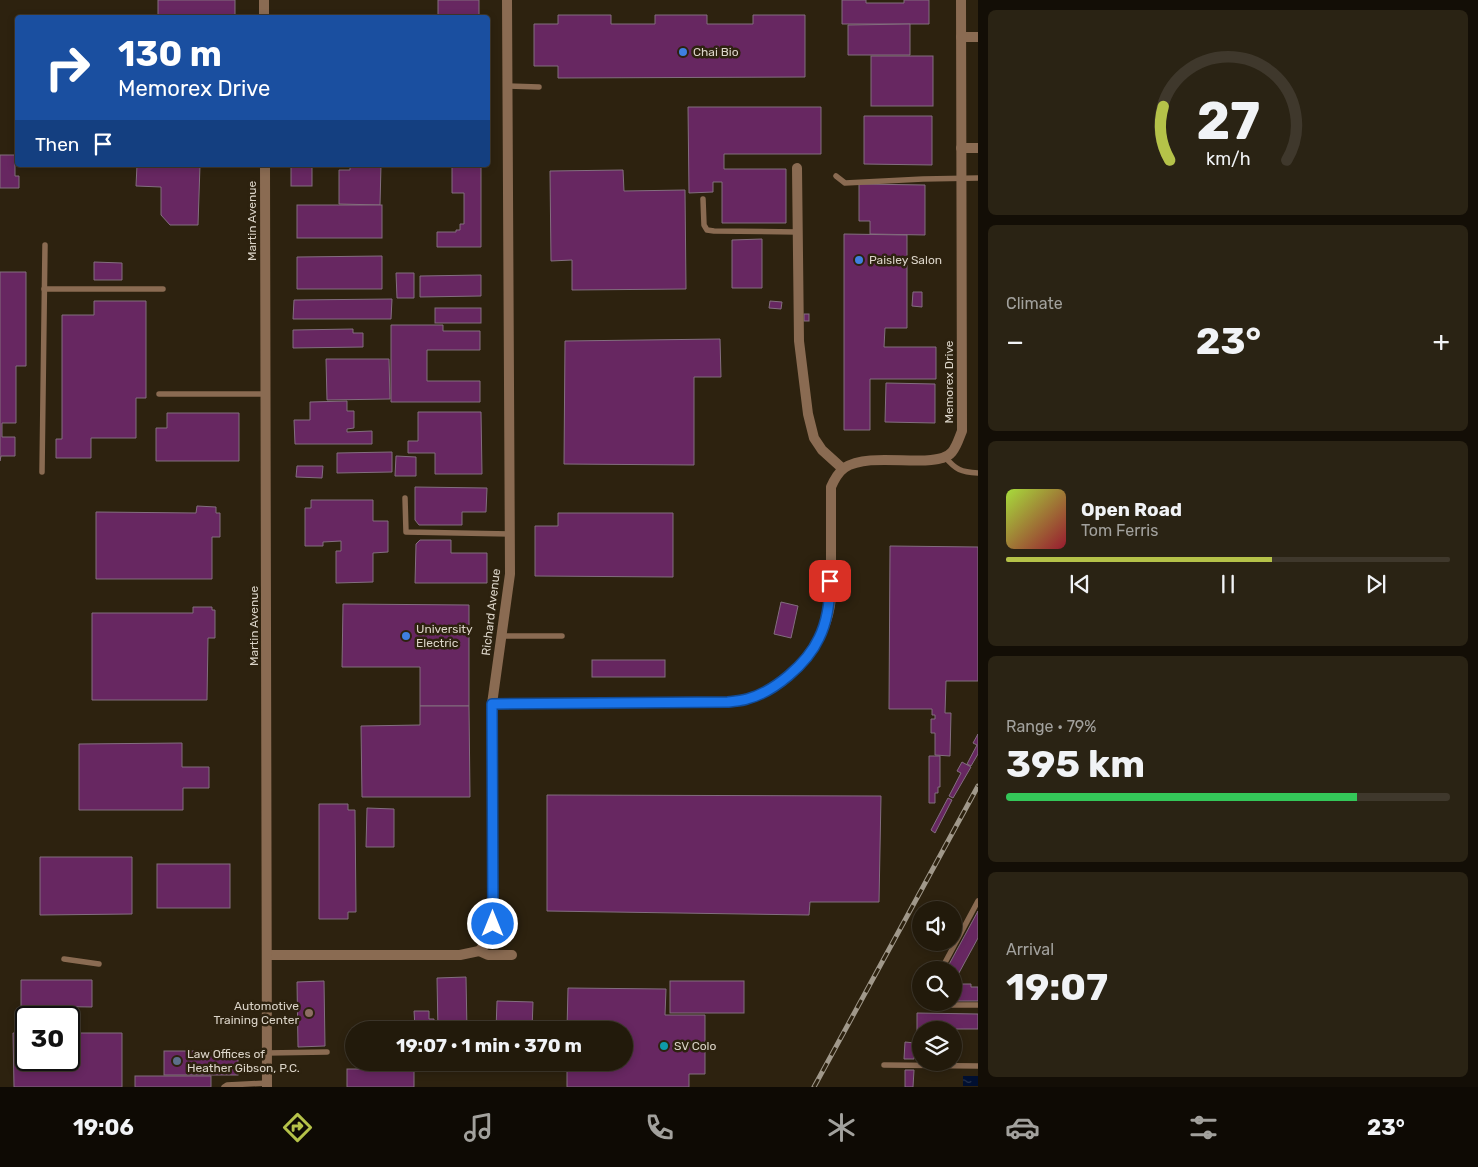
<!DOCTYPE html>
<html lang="en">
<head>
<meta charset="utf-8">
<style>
	body { margin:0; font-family:Rubik,sans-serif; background:#2a2314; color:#f1f3f6; height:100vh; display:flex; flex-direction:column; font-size:19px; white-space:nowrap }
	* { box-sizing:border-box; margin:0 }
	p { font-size:16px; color:#a2a19d }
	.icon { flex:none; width:28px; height:28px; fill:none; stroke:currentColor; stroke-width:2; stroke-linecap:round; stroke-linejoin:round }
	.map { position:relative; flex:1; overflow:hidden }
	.drawer { display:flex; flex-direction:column; gap:10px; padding:10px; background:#130e06; width:500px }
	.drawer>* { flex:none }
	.top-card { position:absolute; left:15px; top:15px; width:475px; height:152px; border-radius:5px; box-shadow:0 2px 8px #0003,0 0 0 1px #3f382c; background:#1a4fa0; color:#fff; overflow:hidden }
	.tools { position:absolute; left:912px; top:901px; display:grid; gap:10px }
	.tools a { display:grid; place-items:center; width:50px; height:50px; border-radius:50%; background:#221a0b; box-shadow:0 2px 8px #0003,0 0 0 1px #3f382c; font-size:25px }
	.speed { position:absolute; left:15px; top:1006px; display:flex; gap:10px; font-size:25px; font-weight:700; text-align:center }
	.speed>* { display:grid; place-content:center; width:65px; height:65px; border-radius:50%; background:#221a0b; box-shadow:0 2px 8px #0003,0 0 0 1px #3f382c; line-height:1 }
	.speed .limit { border:2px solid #111; border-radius:8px; background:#fff; color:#111 }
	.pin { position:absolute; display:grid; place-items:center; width:42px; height:42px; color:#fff; margin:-21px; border-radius:10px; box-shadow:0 2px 8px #0006 }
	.me { position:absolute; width:55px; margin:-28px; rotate:0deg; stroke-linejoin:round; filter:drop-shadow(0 0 4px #0008) }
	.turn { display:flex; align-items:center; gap:18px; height:105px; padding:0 20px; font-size:22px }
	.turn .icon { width:65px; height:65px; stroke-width:2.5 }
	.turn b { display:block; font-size:35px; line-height:42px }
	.then { display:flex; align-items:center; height:48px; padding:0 20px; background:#0003; gap:10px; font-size:19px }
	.big { font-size:38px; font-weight:700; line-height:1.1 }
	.drawer .card { flex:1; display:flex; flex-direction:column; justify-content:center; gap:8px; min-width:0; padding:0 18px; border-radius:8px; background:#2a2314 }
	.drawer .dial { align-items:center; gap:0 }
	.dial svg { height:130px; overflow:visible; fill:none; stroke:#3f382c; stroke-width:7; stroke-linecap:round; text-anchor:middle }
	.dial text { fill:#f1f3f6; stroke:none }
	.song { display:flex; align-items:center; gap:15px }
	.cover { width:60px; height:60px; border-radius:8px; background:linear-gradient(135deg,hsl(80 70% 55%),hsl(350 70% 35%)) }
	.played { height:5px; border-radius:2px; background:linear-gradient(90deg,#b5c249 60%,#3f382c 60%) }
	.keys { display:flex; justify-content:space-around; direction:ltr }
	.heat { display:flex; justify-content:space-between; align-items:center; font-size:28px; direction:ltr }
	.charge { height:8px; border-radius:4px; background:linear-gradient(90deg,#34c759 79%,#3f382c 0) }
	.trip { position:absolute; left:345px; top:1021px; width:288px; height:50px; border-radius:25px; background:#221a0b; box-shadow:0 2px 8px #0003,0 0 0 1px #3f382c; font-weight:700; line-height:50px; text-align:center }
	.dock { display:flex; height:80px; justify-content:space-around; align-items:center; background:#0e0a04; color:#a2a19d }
	.dock .icon { width:35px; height:35px }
	.dock .current { color:#b5c249 }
	.dock b { font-size:22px; color:#f1f3f6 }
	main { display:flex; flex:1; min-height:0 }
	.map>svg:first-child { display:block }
	.water { fill:url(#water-ripples) }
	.building { fill:#672761; stroke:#836e7f }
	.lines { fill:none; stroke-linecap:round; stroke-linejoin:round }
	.service { stroke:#8a6b52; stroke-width:5.5 }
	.minor { stroke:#8a6b52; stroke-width:10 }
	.tertiary { stroke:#8a6b52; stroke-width:10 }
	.rail-casing { stroke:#a0988a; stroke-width:5 }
	.rail { stroke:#2d220f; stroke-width:3; stroke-dasharray:9; stroke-linecap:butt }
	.route-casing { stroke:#114b97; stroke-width:12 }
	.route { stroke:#1a73e8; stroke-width:9 }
	.shop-dot { fill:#3f7fe0; stroke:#2d220f; stroke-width:2 }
	.education-dot { fill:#8d6e63; stroke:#2d220f; stroke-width:2 }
	.culture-dot { fill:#0f9aa8; stroke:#2d220f; stroke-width:2 }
	.service-dot { fill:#5c6f8a; stroke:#2d220f; stroke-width:2 }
	.labels { text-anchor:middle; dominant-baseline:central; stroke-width:5; stroke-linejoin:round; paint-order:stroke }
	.poi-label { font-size:12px; fill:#dbd4c8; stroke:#2d220f; text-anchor:start }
	.street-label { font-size:12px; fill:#dbd4c8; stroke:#2d220f }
</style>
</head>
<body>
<main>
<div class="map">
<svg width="978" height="1087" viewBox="0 0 978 1087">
	<defs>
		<pattern id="water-ripples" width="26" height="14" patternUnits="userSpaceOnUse" patternTransform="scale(1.25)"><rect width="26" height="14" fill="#000f30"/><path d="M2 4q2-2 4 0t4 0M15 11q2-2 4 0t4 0" fill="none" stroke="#25314c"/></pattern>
	</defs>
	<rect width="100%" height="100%" fill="#2d220f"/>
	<rect class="water" x="963" y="1076" width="15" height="10"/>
	<g class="building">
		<rect x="158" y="0" width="77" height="18"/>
		<rect x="438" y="0" width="41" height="18"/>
		<polygon points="842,0 866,0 866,3 904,3 904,0 929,0 929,24 842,24"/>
		<polygon points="558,15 611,15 611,24 655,24 655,15 707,15 707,24 753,24 753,15 805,15 805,77 558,78 558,66 534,66 534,24 558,24"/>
		<polygon points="910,24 910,55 848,55 848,25"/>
		<rect x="871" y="56" width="62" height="50"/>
		<polygon points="688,107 821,107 821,154 724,154 724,169 786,169 786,223 722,223 722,182 713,182 713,192 689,193"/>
		<polygon points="864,116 932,116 932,165 864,164"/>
		<polygon points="0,155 15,155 15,176 19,176 19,188 0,188"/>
		<polygon points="137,165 200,165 198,225 170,225 161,215 161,187 136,186"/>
		<rect x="291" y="165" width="21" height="21"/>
		<polygon points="350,165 381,165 380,205 339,204 339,170 350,170"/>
		<polygon points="463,165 481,165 481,247 437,247 437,232 456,232 456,230 460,230 460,224 464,224 464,193 452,193 452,166"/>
		<polygon points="623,170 624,191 685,190 686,289 572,290 572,260 551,261 550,171"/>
		<polygon points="859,184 925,185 925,235 870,234 870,221 859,221"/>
		<rect x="297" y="205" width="85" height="33"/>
		<polygon points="844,234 907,235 907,328 885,328 884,347 936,347 936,379 870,379 870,430 844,430"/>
		<polygon points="762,239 762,288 732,288 732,240"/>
		<polygon points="382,256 382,289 297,289 297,257"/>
		<polygon points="94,262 122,263 122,280 94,280"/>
		<polygon points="0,272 26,272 26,366 16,366 16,423 2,423 2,437 15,437 15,456 1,456 0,461"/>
		<polygon points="396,273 414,273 414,298 397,298"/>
		<polygon points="481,275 481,296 420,297 420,276"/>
		<polygon points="913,292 922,292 922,307 912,306"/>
		<polygon points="392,299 391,319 293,319 294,300"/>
		<polygon points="94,301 146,301 146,398 136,398 136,438 91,438 91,458 56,458 56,439 62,439 62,315 94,315"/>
		<polygon points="770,301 782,302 781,309 769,308"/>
		<rect x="435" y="308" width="46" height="15"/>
		<rect x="804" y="314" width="5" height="7"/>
		<polygon points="391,325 443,325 443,331 480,331 480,350 427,350 427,381 480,381 480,402 391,402"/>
		<polygon points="353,329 353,333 363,333 363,347 293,348 293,330"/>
		<polygon points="720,339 721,377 694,377 694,465 564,464 565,341"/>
		<polygon points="326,359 389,359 390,399 327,400"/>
		<polygon points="886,383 935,384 935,423 885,422"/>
		<polygon points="347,401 347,411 354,411 354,428 347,429 347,432 372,431 372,444 295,444 294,420 310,420 310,402"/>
		<polygon points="418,412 481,412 482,474 435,474 435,453 408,453 408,441 418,441"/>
		<polygon points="167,413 239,413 239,461 156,461 156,428 167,428"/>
		<polygon points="392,452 392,472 337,473 337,453"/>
		<polygon points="396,456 416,457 416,476 395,476"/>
		<polygon points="297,466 323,466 322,478 296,477"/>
		<polygon points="415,487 487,488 486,512 462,512 462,525 419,525 415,520"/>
		<polygon points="311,500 373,500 373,521 388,521 388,552 373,553 373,582 336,583 336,551 341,551 341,541 323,542 323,546 305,546 305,508 311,508"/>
		<polygon points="197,506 216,507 216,513 220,513 220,537 212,537 212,579 96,579 96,512 196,513"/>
		<polygon points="558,513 673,513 673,577 535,576 535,526 558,526"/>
		<polygon points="420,540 451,540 451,553 487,553 487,583 415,583 416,544"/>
		<polygon points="890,546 978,547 978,681 946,681 945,713 951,713 950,756 935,755 935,733 931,733 931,719 935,719 935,715 932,715 932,709 889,709"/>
		<polygon points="781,602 798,606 791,638 774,634"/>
		<polygon points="343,604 469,605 469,706 420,706 420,667 342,667"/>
		<polygon points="193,607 212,607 212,610 215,610 215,638 208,638 207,700 92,700 92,613 193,613"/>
		<rect x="592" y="660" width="73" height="17"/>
		<polygon points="420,706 469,706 470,797 362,797 361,726 420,725"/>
		<polygon points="978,734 978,754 971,766 967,764 977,745 973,743"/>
		<polygon points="182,743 182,767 209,767 209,788 183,788 183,810 79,810 79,744"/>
		<polygon points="929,756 940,756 940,787 938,787 938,793 935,793 935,803 929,803"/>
		<polygon points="962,762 971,767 953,798 949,796 961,773 957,771"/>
		<polygon points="547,795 881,796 879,902 810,902 809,915 547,911"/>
		<polygon points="948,798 952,800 935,833 931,830"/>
		<polygon points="319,804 348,804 348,810 355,810 356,912 348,912 348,919 319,919"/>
		<polygon points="367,808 394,809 394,847 366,847"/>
		<polygon points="40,857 132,857 132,914 40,915"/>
		<rect x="157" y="864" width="73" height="44"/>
		<polygon points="978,911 978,938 954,982 954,970 946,970"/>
		<polygon points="466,977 467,1030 438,1030 437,978"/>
		<polygon points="21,980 92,980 92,1007 21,1006"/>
		<polygon points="324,981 325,1046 298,1047 297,982"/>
		<rect x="670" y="981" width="74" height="32"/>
		<polygon points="961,984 971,984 971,987 978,987 978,1001 954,1001 954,988 961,988"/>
		<polygon points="568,988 666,989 665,1015 705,1015 705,1074 689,1074 689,1087 567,1087 567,1062 624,1062 624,1030 567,1030"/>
		<polygon points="497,1001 533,1002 532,1030 496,1030"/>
		<polygon points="414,1011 429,1011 429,1019 434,1019 434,1030 377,1030 377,1028 415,1027"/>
		<polygon points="917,1013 978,1014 978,1029 930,1029 930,1030 921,1030 921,1032 917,1032"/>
		<polygon points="13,1033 26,1033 26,1060 69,1060 69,1033 122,1033 122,1087 14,1087"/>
		<polygon points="905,1042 915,1043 914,1059 904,1059"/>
		<rect x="164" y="1051" width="74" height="24"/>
		<polygon points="438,1062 448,1062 449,1068 438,1069"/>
		<rect x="496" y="1062" width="36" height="5"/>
		<rect x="347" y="1069" width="67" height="18"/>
		<polygon points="905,1070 914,1070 913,1087 905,1087"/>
		<rect x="135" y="1076" width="76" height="11"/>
	</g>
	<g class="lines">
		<g class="service">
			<polyline points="507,86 539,87"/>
			<polyline points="836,176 845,183 923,179 978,178"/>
			<polyline points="703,199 704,225 707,230 714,231 797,232"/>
			<polyline points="44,289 163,289"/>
			<polyline points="159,394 266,394"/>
			<path d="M945,457C956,470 961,472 978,473"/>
			<polyline points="42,472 45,245"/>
			<polyline points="405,498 406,532 510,534"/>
			<polyline points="501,636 562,636"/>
			<polyline points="64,959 99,964"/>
			<polyline points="941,970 978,901"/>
			<polyline points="929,1002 930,1005 978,1005"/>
			<polyline points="267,1053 327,1052"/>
			<polyline points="884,1065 978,1066"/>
			<polyline points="224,1087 227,1085 267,1083"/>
		</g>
		<g class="minor">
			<polyline points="961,37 978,37"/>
			<polyline points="961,148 978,148"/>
			<polyline points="797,168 799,341 808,414 814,438 822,450 843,469"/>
			<path d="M492,704L728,702C734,701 741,701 747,699C790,687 827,642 831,598C832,587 831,575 831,564C831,538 831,512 831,487C834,480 838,473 844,468C866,454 906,463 931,460C939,459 947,458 952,452C957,446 959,438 962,431L961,0"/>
			<polyline points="479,951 488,955 512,955"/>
			<polyline points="268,955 460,955 479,951 487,942 493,924 492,704 510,574 507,0"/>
		</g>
		<g class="tertiary">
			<polyline points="264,0 264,18"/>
			<polyline points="265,165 267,1087"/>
		</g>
		<defs>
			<polyline id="rail" points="814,1087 978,786"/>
		</defs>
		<use href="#rail" class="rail-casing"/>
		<use href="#rail" class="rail"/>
	</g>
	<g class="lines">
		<defs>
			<path id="route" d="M493,924L492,704L728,702C734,701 741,701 747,699C774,692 807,664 819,638C828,620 830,601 830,581"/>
		</defs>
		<use href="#route" class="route-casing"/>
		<use href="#route" class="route"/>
	</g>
	<g class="shop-dot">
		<circle cx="683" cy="52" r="5"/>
		<circle cx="859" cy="260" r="5"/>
		<circle cx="406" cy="636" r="5"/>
	</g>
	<circle class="education-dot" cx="309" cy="1013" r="5"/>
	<circle class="culture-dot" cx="664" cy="1046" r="5"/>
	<circle class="service-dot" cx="177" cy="1061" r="5"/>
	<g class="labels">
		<g class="poi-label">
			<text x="693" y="52">Chai Bio</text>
			<text x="869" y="260">Paisley Salon</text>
			<text x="416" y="629">University<tspan x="416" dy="14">Electric</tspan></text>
			<text x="299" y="1006" text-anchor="end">Automotive<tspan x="299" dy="14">Training Center</tspan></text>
			<text x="674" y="1046">SV Colo</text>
			<text x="187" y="1054">Law Offices of<tspan x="187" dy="14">Heather Gibson, P.C.</tspan></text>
		</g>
		<g class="street-label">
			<text transform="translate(252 221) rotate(-90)">Martin Avenue</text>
			<text transform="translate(949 382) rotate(-90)">Memorex Drive</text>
			<text transform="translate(491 612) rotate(-83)">Richard Avenue</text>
			<text transform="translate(254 626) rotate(-90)">Martin Avenue</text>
		</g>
	</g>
</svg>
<div class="tools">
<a><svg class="icon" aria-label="sound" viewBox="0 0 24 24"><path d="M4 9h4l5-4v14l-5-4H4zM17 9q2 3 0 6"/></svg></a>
<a><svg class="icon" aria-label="search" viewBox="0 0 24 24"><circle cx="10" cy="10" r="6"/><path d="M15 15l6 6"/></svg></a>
<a><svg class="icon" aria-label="layers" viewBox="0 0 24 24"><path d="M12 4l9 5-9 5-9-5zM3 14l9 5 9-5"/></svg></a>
</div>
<div class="speed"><div class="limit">30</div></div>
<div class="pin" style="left:830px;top:581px;background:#d93025"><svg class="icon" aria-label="arrive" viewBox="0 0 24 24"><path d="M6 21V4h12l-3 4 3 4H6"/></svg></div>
<svg class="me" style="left:493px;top:924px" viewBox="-20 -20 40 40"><circle r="17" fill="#1a73e8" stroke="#fff" stroke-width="3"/><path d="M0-11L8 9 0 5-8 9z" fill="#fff"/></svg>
<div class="trip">19:07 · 1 min · 370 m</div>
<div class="top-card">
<div class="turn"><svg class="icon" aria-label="right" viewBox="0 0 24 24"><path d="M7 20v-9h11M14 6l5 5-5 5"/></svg><div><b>130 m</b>Memorex Drive</div></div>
<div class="then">Then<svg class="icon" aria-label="arrive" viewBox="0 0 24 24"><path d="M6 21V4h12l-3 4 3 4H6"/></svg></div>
</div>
</div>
<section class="drawer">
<div class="card dial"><svg viewBox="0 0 100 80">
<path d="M14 69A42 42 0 1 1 86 69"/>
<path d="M14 69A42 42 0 0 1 10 36" stroke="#b5c249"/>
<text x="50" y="56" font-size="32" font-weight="700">27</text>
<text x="50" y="72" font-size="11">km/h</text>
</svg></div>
<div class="card"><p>Climate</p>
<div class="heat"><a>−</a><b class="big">23°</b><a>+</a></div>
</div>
<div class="card">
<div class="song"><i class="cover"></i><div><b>Open Road</b><p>Tom Ferris</p></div></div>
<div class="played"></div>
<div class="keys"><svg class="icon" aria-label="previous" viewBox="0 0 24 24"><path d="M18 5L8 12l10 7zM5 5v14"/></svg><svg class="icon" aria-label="pause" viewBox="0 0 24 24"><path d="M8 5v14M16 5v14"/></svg><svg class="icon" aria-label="next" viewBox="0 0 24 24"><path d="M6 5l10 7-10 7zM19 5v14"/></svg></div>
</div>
<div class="card"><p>Range · 79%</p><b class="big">395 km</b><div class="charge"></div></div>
<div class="card"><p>Arrival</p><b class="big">19:07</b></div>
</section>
</main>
<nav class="dock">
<b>19:06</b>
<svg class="icon current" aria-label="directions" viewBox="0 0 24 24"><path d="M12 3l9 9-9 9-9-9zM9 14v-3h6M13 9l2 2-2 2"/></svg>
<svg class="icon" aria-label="music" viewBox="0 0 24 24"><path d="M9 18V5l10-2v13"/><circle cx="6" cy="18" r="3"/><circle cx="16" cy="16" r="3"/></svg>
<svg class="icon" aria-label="phone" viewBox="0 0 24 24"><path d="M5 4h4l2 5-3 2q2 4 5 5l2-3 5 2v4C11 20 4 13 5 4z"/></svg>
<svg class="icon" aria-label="climate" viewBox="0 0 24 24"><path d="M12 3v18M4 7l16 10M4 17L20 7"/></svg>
<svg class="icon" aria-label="car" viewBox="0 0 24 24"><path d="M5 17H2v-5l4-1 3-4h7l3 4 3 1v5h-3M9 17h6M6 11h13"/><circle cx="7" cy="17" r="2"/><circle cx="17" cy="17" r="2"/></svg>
<svg class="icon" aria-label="filters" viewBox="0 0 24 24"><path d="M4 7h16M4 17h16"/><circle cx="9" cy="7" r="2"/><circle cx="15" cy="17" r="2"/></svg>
<b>23°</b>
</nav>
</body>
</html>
